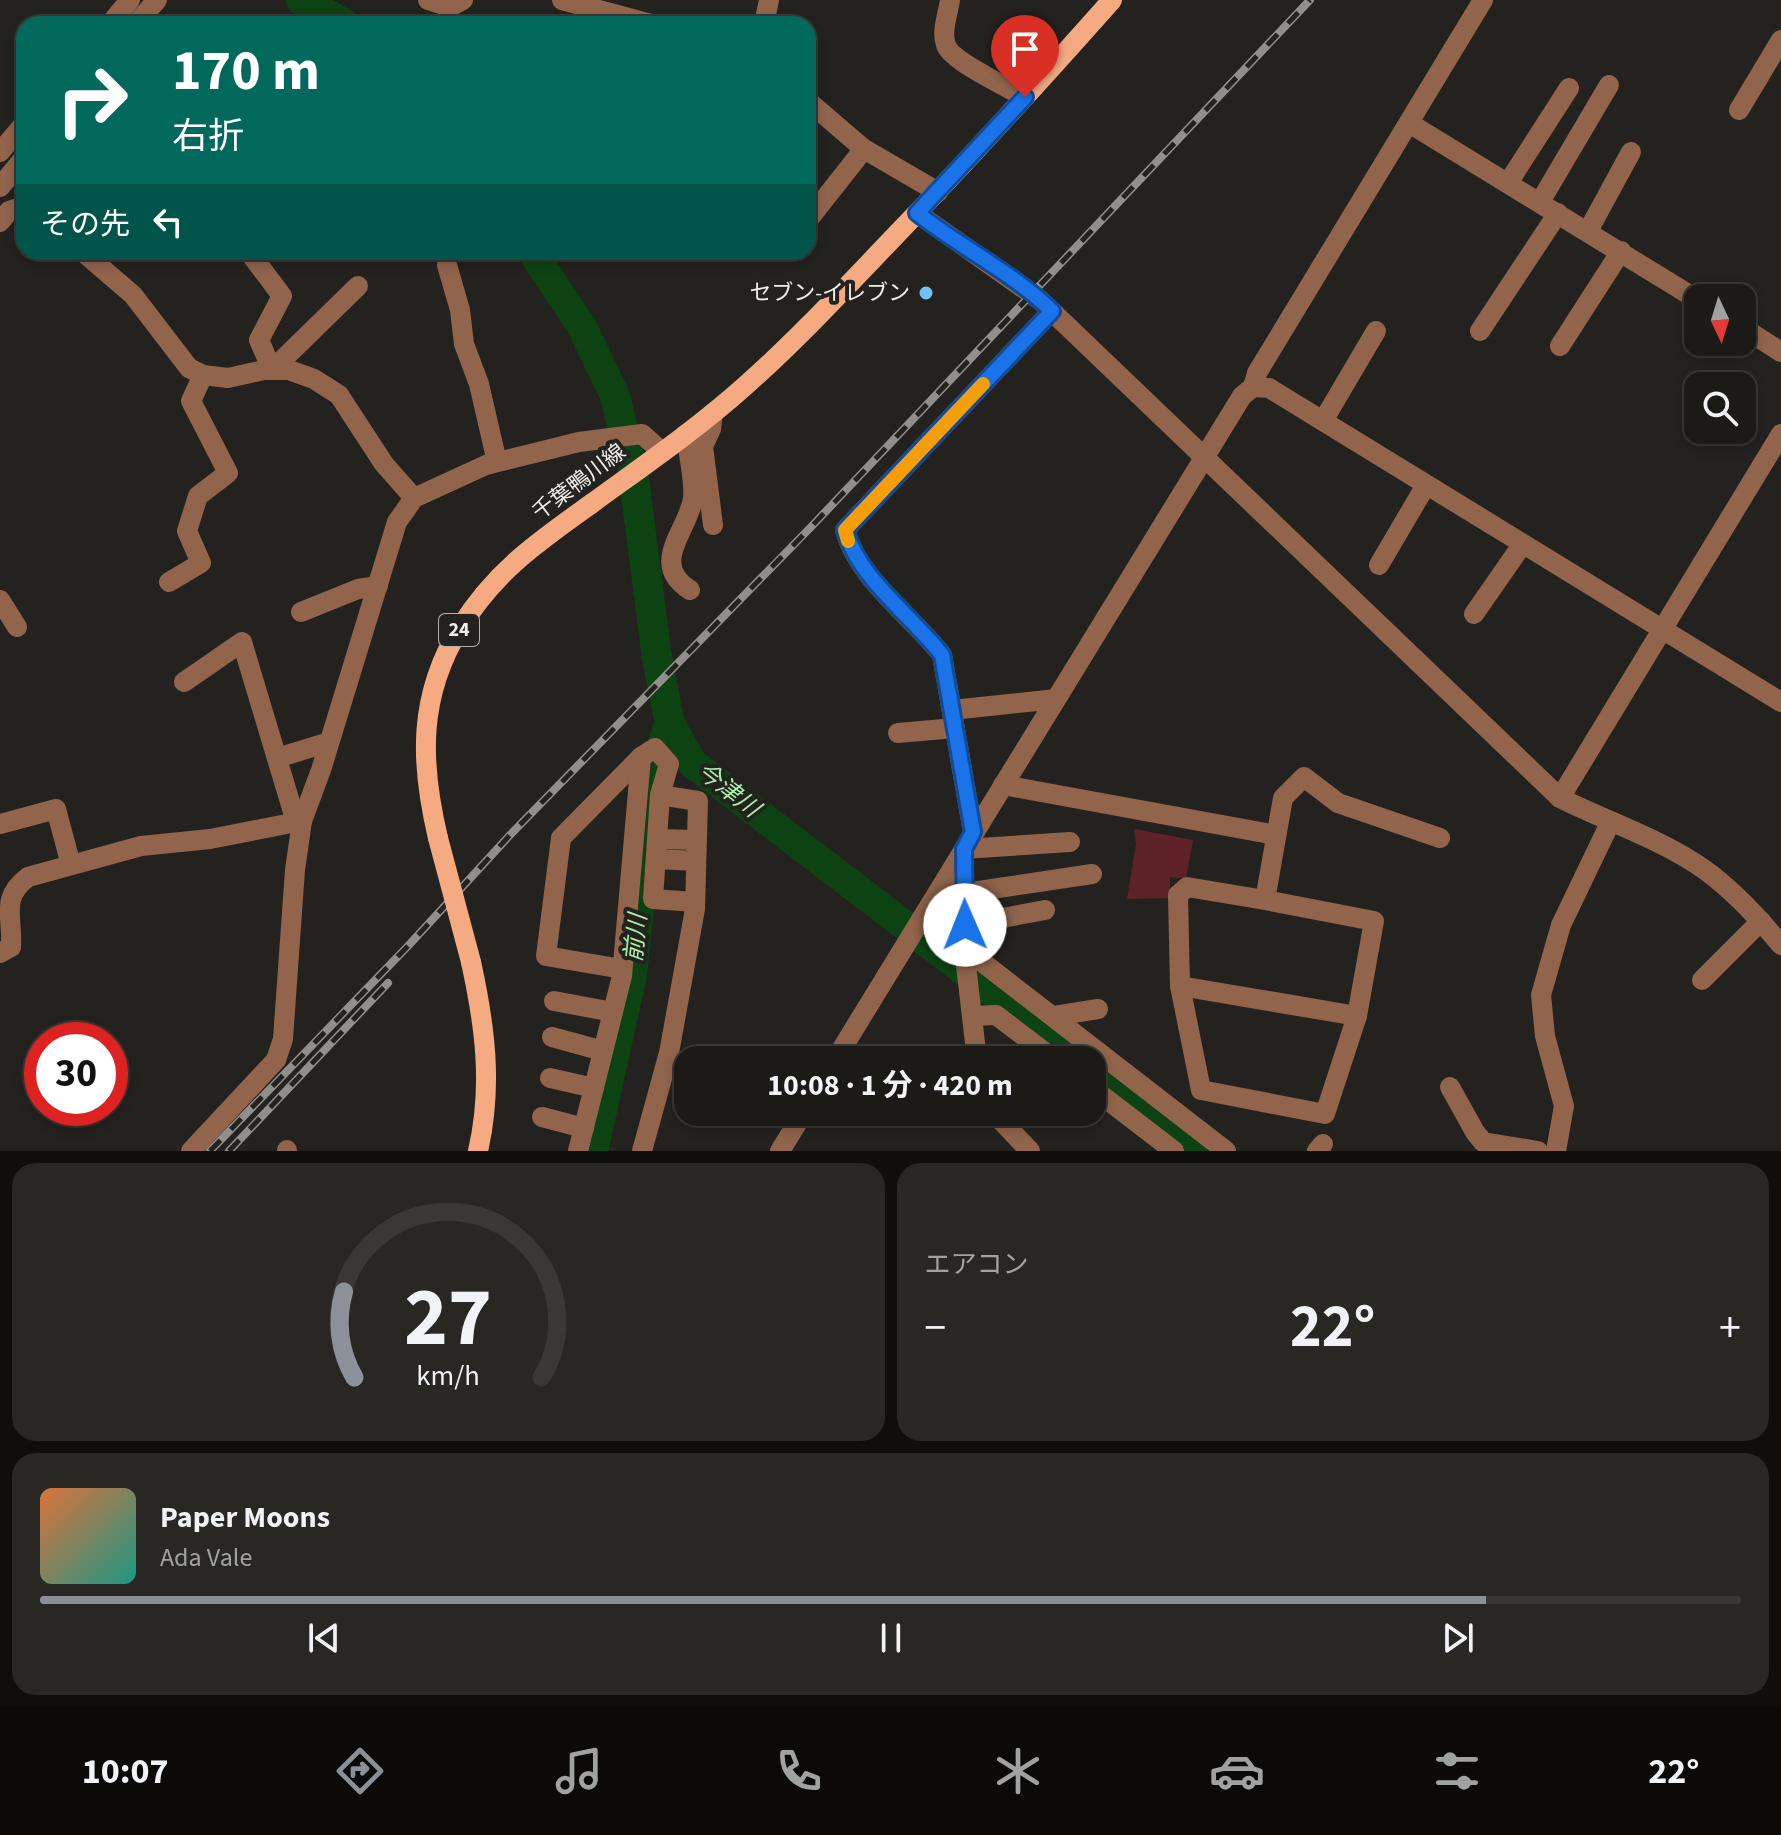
<!DOCTYPE html>
<html lang="ja">
<head>
<meta charset="utf-8">
<style>
	body { margin:0; font-family:"Source Sans 3","Noto Sans JP",sans-serif; background:#282723; color:#f1f3f6; height:100vh; display:flex; flex-direction:column; font-size:30px; white-space:nowrap }
	* { box-sizing:border-box; margin:0 }
	p { font-size:26px; color:#a0a1a1 }
	.icon { flex:none; width:44px; height:44px; fill:none; stroke:currentColor; stroke-width:2; stroke-linecap:round; stroke-linejoin:round }
	.map { position:relative; height:1151px; overflow:hidden }
	.drawer { display:flex; flex-direction:column; gap:12px; padding:12px; background:#0f0e0c; flex:1 }
	.drawer>* { flex:none }
	.banner { position:absolute; left:16px; top:16px; width:800px; height:244px; border-radius:24px; box-shadow:0 4px 12px #0003,0 0 0 2px #393835; background:#00695c; color:#fff; overflow:hidden }
	.needle { width:52px; rotate:176deg }
	.controls { position:absolute; left:1684px; top:284px; display:grid; gap:16px }
	.controls a { display:grid; place-items:center; width:72px; height:72px; border-radius:16px; background:#1b1a16; box-shadow:0 4px 12px #0003,0 0 0 2px #393835; font-size:40px }
	.speed { position:absolute; left:24px; top:1022px; display:flex; gap:16px; font-size:40px; font-weight:700; text-align:center }
	.speed>* { display:grid; place-content:center; width:104px; height:104px; border-radius:50%; background:#1b1a16; box-shadow:0 4px 12px #0003,0 0 0 2px #393835; line-height:1 }
	.speed .limit { border:12px solid #d22; background:#fff; color:#111 }
	.pin { position:absolute; display:grid; place-items:center; width:68px; height:68px; color:#fff; margin:-82px -34px; border-radius:50% 50% 50% 0; rotate:-45deg; box-shadow:0 0 8px #0007 }
	.pin .icon { rotate:45deg }
	.me { position:absolute; width:88px; margin:-44px; rotate:359deg; stroke-linejoin:round; filter:drop-shadow(0 0 6px #0008) }
	.turn { display:flex; align-items:center; gap:28px; height:168px; padding:0 24px; font-size:36px }
	.turn .icon { width:104px; height:104px; stroke-width:2.5 }
	.turn b { display:block; font-size:56px; line-height:68px }
	.then { display:flex; align-items:center; height:76px; padding:0 24px; background:#0003; gap:16px; font-size:30px }
	.big { font-size:60px; font-weight:700; line-height:1.1 }
	.drawer .widget { flex:1; display:flex; flex-direction:column; justify-content:center; gap:12px; min-width:0; padding:0 28px; border-radius:24px; background:#282723 }
	.drawer .dial { align-items:center; gap:0 }
	.dial svg { height:208px; overflow:visible; fill:none; stroke:#393835; stroke-width:7; stroke-linecap:round; text-anchor:middle }
	.dial text { fill:#f1f3f6; stroke:none }
	.song { display:flex; align-items:center; gap:24px }
	.cover { width:96px; height:96px; border-radius:12px; background:linear-gradient(135deg,hsl(20 70% 55%),hsl(170 70% 35%)) }
	.played { height:8px; border-radius:4px; background:linear-gradient(90deg,#8c9099 85%,#393835 85%) }
	.keys { display:flex; justify-content:space-around; direction:ltr }
	.heat { display:flex; justify-content:space-between; align-items:center; font-size:44px; direction:ltr }
	.drawer .tiles { flex:1; display:grid; gap:12px; grid-template-columns:1fr 1fr }
	.widget:last-child { grid-column:span 2 }
	.trip { position:absolute; left:674px; top:1046px; width:432px; height:80px; border-radius:24px; background:#1b1a16; box-shadow:0 4px 12px #0003,0 0 0 2px #393835; font-weight:700; line-height:80px; text-align:center }
	.menu { display:flex; height:128px; justify-content:space-around; align-items:center; background:#0b0a09; color:#a0a1a1 }
	.menu .icon { width:56px; height:56px }
	.menu .active { color:#8c9099 }
	.menu b { font-size:36px; color:#f1f3f6 }
	.map>svg:first-child { display:block }
	.green { fill:#5e2227 }
	.lines { fill:none; stroke-linecap:round; stroke-linejoin:round }
	.river { stroke:#0d4312; stroke-width:30 }
	.minor { stroke:#91644b; stroke-width:20 }
	.major { stroke:#f6aa81; stroke-width:20 }
	.rail-casing { stroke:#918f8c; stroke-width:8 }
	.rail { stroke:#24221e; stroke-width:5; stroke-dasharray:15; stroke-linecap:butt }
	.major-bridge { stroke:#f6aa81; stroke-width:20 }
	.route-casing { stroke:#114b97; stroke-width:20 }
	.route { stroke:#1a73e8; stroke-width:14 }
	.slow { stroke:#f59e0b; stroke-width:14 }
	.poi-dot { fill:#72c1f5; stroke:#24221e; stroke-width:3 }
	.labels { text-anchor:middle; dominant-baseline:central; stroke-width:8; stroke-linejoin:round; paint-order:stroke }
	.shield { fill:#24221e; stroke:#b3b1ae; stroke-width:2 }
	.shield-label { font-size:20px; font-weight:bold; fill:#f0eeeb }
	.poi-label { font-size:22px; fill:#f0eeeb; stroke:#24221e; text-anchor:end }
	.street-label { font-size:22px; fill:#f0eeeb; stroke:#24221e }
	.water-label { font-size:24px; font-style:italic; fill:#a7f2a7; stroke:#24221e }
</style>
</head>
<body>
<div class="map">
<svg width="1781" height="1151" viewBox="0 0 1781 1151">
	<rect width="100%" height="100%" fill="#24221e"/>
	<polygon class="green" points="1134,829 1193,840 1186,879 1170,877 1170,898 1127,899 1136,844"/>
	<g class="lines">
		<g class="river">
			<polyline points="301,0 345,24"/>
			<polyline points="532,252 582,327 615,396 633,471 657,658 670,724 692,763 1081,1060"/>
			<polyline points="1092,1068 1200,1151"/>
			<polyline points="593,1151 632,975 654,770 669,725"/>
		</g>
		<g class="minor">
			<polyline points="428,0 450,7 463,0"/>
			<polyline points="562,0 651,24"/>
			<path d="M950,0C948,14 941,31 946,45C951,61 1009,88 1025,97"/>
			<polyline points="110,24 130,0"/>
			<polyline points="136,24 157,0"/>
			<polyline points="764,24 769,0"/>
			<polyline points="808,101 864,149 938,192"/>
			<polyline points="1739,110 1781,40"/>
			<polyline points="1409,123 1698,300"/>
			<polyline points="0,152 24,124"/>
			<polyline points="1508,183 1569,88"/>
			<polyline points="0,187 24,158"/>
			<polyline points="1540,202 1609,85"/>
			<path d="M917,213L1040,300L1560,798C1608,822 1661,839 1705,870C1734,891 1758,917 1781,945"/>
			<polyline points="808,220 864,149"/>
			<polyline points="0,222 9,211 24,206"/>
			<polyline points="1588,231 1631,152"/>
			<polyline points="83,252 133,295 189,368 203,375 228,378 264,370 289,370 314,379 339,395 384,464 414,498"/>
			<polyline points="249,252 282,296 259,340 272,370 358,286"/>
			<polyline points="447,265 460,310 464,344 479,384 497,462"/>
			<polyline points="1742,327 1781,352"/>
			<polyline points="1480,331 1558,213"/>
			<polyline points="1560,346 1621,251"/>
			<polyline points="1253,387 1257,373 1483,0"/>
			<polyline points="1323,421 1376,331"/>
			<path d="M686,434C688,453 695,481 693,498C689,530 648,563 690,590"/>
			<polyline points="713,525 703,446 711,429 713,413"/>
			<polyline points="1379,565 1426,485"/>
			<polyline points="169,582 201,563 187,531 198,496 228,473 191,401 203,375"/>
			<polyline points="0,600 17,627"/>
			<polyline points="301,612 358,589 378,586"/>
			<polyline points="1474,614 1522,545"/>
			<polyline points="184,682 242,642 296,822"/>
			<polyline points="952,710 1056,699"/>
			<polyline points="898,733 955,728"/>
			<polyline points="277,758 329,742"/>
			<polyline points="1003,785 1276,835"/>
			<polyline points="1560,798 1781,434"/>
			<polyline points="0,824 56,809 71,865"/>
			<path d="M973,832L942,655C912,616 858,579 845,530L1052,311"/>
			<polyline points="657,839 697,840"/>
			<polyline points="656,859 696,861"/>
			<polyline points="965,893 1092,874"/>
			<polyline points="1265,900 1187,887 1178,895 1180,986 1201,1090 1325,1114 1357,1016 1374,921 1265,900 1283,798 1304,777 1338,803 1440,838"/>
			<polyline points="965,925 1045,910"/>
			<polyline points="964,948 1226,1151"/>
			<path d="M0,953L11,947C13,916 0,898 28,877L141,846L210,839L302,821"/>
			<polyline points="622,969 546,956 561,838 641,757 655,748 669,764 660,795 653,899 695,902"/>
			<polyline points="1702,980 1761,921"/>
			<polyline points="1180,986 1357,1016"/>
			<polyline points="554,1001 613,1012"/>
			<polyline points="972,1016 996,1015 1055,1060"/>
			<polyline points="1054,1016 1098,1009"/>
			<polyline points="552,1037 603,1051"/>
			<polyline points="835,1060 1242,396 1253,387 1269,388 1781,702"/>
			<polyline points="977,1060 964,948 964,849 1070,842"/>
			<polyline points="666,1065 688,1070"/>
			<polyline points="550,1078 594,1088"/>
			<polyline points="1450,1087 1475,1132 1483,1142 1538,1151"/>
			<polyline points="1092,1088 1174,1151"/>
			<polyline points="993,1112 1030,1151"/>
			<polyline points="542,1117 584,1128"/>
			<polyline points="191,1151 276,1060 283,1039 295,870 302,821 321,770 397,522 414,498 486,465 579,442 642,434 661,451"/>
			<polyline points="287,1151 287,1150"/>
			<polyline points="578,1151 622,976 641,757"/>
			<polyline points="642,1151 669,1053 695,909 698,801 660,795"/>
			<polyline points="780,1151 804,1112"/>
			<polyline points="1317,1151 1323,1144"/>
			<polyline points="1556,1151 1564,1106 1545,1036 1541,995 1561,925 1610,823"/>
		</g>
		<g class="major">
			<path d="M438,838C420,762 418,696 460,628C495,571 538,542 591,504C643,466 697,429 745,386C798,339 846,287 895,236C969,159 1041,80 1112,0"/>
			<path d="M471,962C485,1026 493,1086 478,1151"/>
		</g>
		<defs>
			<g id="rail">
				<polyline points="210,1151 408,946 510,835 811,527 1310,0"/>
				<polyline points="229,1151 388,983"/>
			</g>
		</defs>
		<use href="#rail" class="rail-casing"/>
		<use href="#rail" class="rail"/>
		<polyline class="major-bridge" points="438,838 471,962"/>
	</g>
	<g class="lines">
		<defs>
			<path id="route" d="M965,925L964,849L973,832L942,655C912,616 859,579 845,530L1052,311C1013,273 960,247 917,213L1025,97"/>
		</defs>
		<use href="#route" class="route-casing"/>
		<use href="#route" class="route"/>
		<polyline class="slow" points="848,541 845,530 983,384"/>
	</g>
	<circle class="poi-dot" cx="926" cy="293" r="8"/>
	<g class="labels">
		<rect class="shield" x="439" y="614" width="40" height="32" rx="6"/>
		<g class="shield-label">
			<text x="459" y="630">24</text>
		</g>
		<g class="poi-label">
			<text x="910" y="293">セブン-イレブン</text>
		</g>
		<g class="street-label">
			<text transform="translate(579 482) rotate(-37)">千葉鴨川線</text>
		</g>
		<g class="water-label">
			<text transform="translate(728 790) rotate(38)">今津川</text>
			<text transform="translate(636 938) rotate(-84)">前川</text>
		</g>
	</g>
</svg>
<div class="controls">
<a><svg class="needle" viewBox="-14 -14 28 28"><path d="M0-13l5 13h-10z" fill="#e53935"/><path d="M0 13l5-13h-10z" fill="#a0a1a1"/></svg></a>
<a><svg class="icon" aria-label="search" viewBox="0 0 24 24"><circle cx="10" cy="10" r="6"/><path d="M15 15l6 6"/></svg></a>
</div>
<div class="speed"><div class="limit">30</div></div>
<div class="pin" style="left:1025px;top:97px;background:#d93025"><svg class="icon" aria-label="arrive" viewBox="0 0 24 24"><path d="M6 21V4h12l-3 4 3 4H6"/></svg></div>
<svg class="me" style="left:965px;top:925px" viewBox="-20 -20 40 40"><circle r="19" fill="#fff"/><path d="M0-13L10 11 0 6-10 11z" fill="#1a73e8"/></svg>
<div class="trip">10:08 · 1 分 · 420 m</div>
<div class="banner">
<div class="turn"><svg class="icon" aria-label="right" viewBox="0 0 24 24"><path d="M7 20v-9h11M14 6l5 5-5 5"/></svg><div><b>170 m</b>右折</div></div>
<div class="then">その先<svg class="icon" aria-label="left" viewBox="0 0 24 24"><path d="M17 20v-9H6M10 6l-5 5 5 5"/></svg></div>
</div>
</div>
<section class="drawer">
<div class="tiles">
<div class="widget dial"><svg viewBox="0 0 100 80">
<path d="M14 69A42 42 0 1 1 86 69"/>
<path d="M14 69A42 42 0 0 1 10 36" stroke="#8c9099"/>
<text x="50" y="56" font-size="32" font-weight="700">27</text>
<text x="50" y="72" font-size="11">km/h</text>
</svg></div>
<div class="widget"><p>エアコン</p>
<div class="heat"><a>−</a><b class="big">22°</b><a>+</a></div>
</div>
<div class="widget">
<div class="song"><i class="cover"></i><div><b>Paper Moons</b><p>Ada Vale</p></div></div>
<div class="played"></div>
<div class="keys"><svg class="icon" aria-label="previous" viewBox="0 0 24 24"><path d="M18 5L8 12l10 7zM5 5v14"/></svg><svg class="icon" aria-label="pause" viewBox="0 0 24 24"><path d="M8 5v14M16 5v14"/></svg><svg class="icon" aria-label="next" viewBox="0 0 24 24"><path d="M6 5l10 7-10 7zM19 5v14"/></svg></div>
</div>
</div>
</section>
<nav class="menu">
<b>10:07</b>
<svg class="icon active" aria-label="directions" viewBox="0 0 24 24"><path d="M12 3l9 9-9 9-9-9zM9 14v-3h6M13 9l2 2-2 2"/></svg>
<svg class="icon" aria-label="music" viewBox="0 0 24 24"><path d="M9 18V5l10-2v13"/><circle cx="6" cy="18" r="3"/><circle cx="16" cy="16" r="3"/></svg>
<svg class="icon" aria-label="phone" viewBox="0 0 24 24"><path d="M5 4h4l2 5-3 2q2 4 5 5l2-3 5 2v4C11 20 4 13 5 4z"/></svg>
<svg class="icon" aria-label="climate" viewBox="0 0 24 24"><path d="M12 3v18M4 7l16 10M4 17L20 7"/></svg>
<svg class="icon" aria-label="car" viewBox="0 0 24 24"><path d="M5 17H2v-5l4-1 3-4h7l3 4 3 1v5h-3M9 17h6M6 11h13"/><circle cx="7" cy="17" r="2"/><circle cx="17" cy="17" r="2"/></svg>
<svg class="icon" aria-label="filters" viewBox="0 0 24 24"><path d="M4 7h16M4 17h16"/><circle cx="9" cy="7" r="2"/><circle cx="15" cy="17" r="2"/></svg>
<b>22°</b>
</nav>
</body>
</html>
